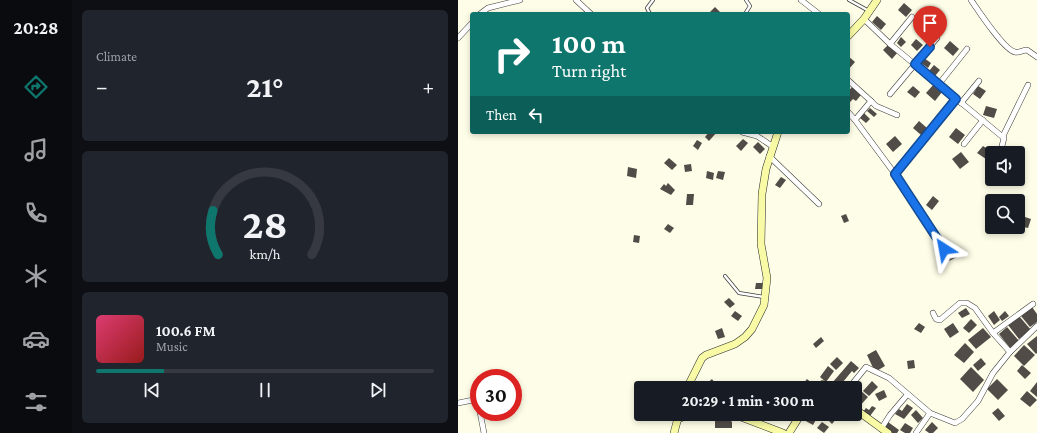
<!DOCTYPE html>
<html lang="en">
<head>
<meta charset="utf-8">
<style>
	body { margin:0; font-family:"Crimson Pro",serif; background:#20242c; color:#f1f3f6; height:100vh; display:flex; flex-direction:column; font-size:15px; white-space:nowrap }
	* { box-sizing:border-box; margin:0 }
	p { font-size:13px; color:#9ea1a6 }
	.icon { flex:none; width:22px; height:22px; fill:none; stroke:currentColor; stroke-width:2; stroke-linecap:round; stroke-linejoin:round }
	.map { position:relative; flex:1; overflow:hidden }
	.side { display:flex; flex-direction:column; gap:10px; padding:10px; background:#0d0f14; width:386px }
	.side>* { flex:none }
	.hud { position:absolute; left:12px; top:12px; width:380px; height:122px; border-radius:4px; box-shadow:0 2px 6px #0003; background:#0f766e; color:#fff; overflow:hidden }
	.controls { position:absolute; left:527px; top:146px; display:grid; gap:8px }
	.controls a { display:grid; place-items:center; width:40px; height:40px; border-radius:4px; background:#171b24; box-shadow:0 2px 6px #0003; font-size:20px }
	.speed { position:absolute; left:12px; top:369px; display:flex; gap:8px; font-size:20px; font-weight:700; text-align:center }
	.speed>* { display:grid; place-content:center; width:52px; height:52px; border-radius:50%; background:#171b24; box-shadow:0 2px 6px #0003; line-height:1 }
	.speed .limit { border:6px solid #d22; background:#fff; color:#111 }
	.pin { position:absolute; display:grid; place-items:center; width:34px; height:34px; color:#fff; margin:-41px -17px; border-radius:50% 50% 50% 0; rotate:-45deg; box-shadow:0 0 4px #0007 }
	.pin .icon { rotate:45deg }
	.me { position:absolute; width:44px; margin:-22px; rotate:326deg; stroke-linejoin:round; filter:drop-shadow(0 0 3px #0008) }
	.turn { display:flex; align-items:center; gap:14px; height:84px; padding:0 16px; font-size:18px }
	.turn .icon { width:52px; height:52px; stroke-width:2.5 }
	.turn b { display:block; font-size:28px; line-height:34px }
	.then { display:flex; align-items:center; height:38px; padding:0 16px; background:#0003; gap:8px; font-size:15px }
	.big { font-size:30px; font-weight:700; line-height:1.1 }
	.side .tile { flex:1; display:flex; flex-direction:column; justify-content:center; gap:6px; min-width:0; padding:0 14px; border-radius:6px; background:#20242c }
	.side .dial { align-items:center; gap:0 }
	.dial svg { height:104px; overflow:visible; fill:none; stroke:#363941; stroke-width:7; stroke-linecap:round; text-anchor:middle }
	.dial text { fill:#f1f3f6; stroke:none }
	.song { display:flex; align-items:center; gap:12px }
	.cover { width:48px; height:48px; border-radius:6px; background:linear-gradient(135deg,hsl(340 70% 55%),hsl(0 70% 35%)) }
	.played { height:4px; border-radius:2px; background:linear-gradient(90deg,#0f766e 20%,#363941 20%) }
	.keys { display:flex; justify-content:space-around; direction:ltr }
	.heat { display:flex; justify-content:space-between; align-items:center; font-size:22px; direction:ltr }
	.trip { position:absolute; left:176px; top:381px; width:228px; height:40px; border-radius:4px; background:#171b24; box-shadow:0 2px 6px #0003; font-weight:700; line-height:40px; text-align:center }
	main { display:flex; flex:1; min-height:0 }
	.tabs { display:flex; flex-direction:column; width:72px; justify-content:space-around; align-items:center; background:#090b0e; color:#9ea1a6 }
	.tabs .icon { width:28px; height:28px }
	.tabs .on { color:#0f766e }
	.tabs b { font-size:18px; color:#f1f3f6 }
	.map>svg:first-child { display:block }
	.building { fill:#514c47 }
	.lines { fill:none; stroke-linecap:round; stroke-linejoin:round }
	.lane-casing { stroke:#3c3c3c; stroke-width:4 }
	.street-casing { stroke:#3c3c3c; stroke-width:6 }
	.secondary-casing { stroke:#2b2b2b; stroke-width:8 }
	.lane { stroke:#fff; stroke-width:2.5 }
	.street { stroke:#fff; stroke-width:5 }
	.secondary { stroke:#f8faa5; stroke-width:7 }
	.route-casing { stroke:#114b97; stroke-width:10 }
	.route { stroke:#1a73e8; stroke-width:7 }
</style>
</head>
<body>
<main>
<nav class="tabs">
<b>20:28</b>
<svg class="icon on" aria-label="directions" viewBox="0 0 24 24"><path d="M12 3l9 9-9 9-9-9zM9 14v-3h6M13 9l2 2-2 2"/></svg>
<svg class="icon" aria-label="music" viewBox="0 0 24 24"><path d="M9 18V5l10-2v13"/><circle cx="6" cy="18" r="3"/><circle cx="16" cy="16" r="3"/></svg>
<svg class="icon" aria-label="phone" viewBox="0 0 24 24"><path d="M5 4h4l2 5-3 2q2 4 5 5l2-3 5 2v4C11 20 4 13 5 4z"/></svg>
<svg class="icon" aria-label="climate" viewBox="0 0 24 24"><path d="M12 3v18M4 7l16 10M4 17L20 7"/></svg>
<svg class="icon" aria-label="car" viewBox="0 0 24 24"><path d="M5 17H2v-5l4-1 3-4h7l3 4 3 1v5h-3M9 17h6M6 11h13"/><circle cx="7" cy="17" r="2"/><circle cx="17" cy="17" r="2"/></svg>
<svg class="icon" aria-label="filters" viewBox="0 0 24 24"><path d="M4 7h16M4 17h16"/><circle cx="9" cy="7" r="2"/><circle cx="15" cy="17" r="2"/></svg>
</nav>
<section class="side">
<div class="tile"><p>Climate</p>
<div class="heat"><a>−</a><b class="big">21°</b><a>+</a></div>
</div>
<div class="tile dial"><svg viewBox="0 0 100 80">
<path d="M14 69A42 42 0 1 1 86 69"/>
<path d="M14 69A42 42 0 0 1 10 35" stroke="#0f766e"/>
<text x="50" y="56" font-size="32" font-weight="700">28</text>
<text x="50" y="72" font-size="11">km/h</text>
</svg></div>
<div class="tile">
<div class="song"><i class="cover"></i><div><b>100.6 FM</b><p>Music</p></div></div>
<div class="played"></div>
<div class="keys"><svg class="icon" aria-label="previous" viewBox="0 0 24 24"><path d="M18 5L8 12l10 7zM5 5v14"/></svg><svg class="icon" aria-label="pause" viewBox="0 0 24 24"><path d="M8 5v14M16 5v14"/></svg><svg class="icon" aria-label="next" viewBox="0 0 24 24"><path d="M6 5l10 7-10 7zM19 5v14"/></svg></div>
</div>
</section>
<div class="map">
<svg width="579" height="433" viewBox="0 0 579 433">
	<rect width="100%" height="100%" fill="#fefde7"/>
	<g class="building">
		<polygon points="446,3 454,10 448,17 440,10"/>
		<polygon points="257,7 264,14 250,14"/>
		<polygon points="419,16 428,24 423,30 414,22"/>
		<polygon points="462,18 467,23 462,29 456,23"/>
		<polygon points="443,37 448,42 443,47 439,43"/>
		<polygon points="458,39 465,45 459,51 453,45"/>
		<polygon points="492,41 501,49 495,56 486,48"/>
		<polygon points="431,44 440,52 434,59 425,50"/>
		<polygon points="390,56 397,62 390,70"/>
		<polygon points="466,58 473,63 470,68 463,63"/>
		<polygon points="476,65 482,70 477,76 471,71"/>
		<polygon points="476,84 484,92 477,101 468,93"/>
		<polygon points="455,86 462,92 457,98 449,92"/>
		<polygon points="520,86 528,91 522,99 515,94"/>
		<polygon points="394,87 403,95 398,101 395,99 390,104 390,92"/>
		<polygon points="528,106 539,109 536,118 525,115"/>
		<polygon points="412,108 419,114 416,117 409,111"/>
		<polygon points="406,113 412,119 408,123 402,118"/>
		<polygon points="461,121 469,128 463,135 455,128"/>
		<polygon points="498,128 507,135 500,144 491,137"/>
		<polygon points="251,132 259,132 251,141 247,137"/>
		<polygon points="437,136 444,144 435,152 428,144"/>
		<polygon points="285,139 290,143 283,151 278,146"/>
		<polygon points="239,140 244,143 240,150 235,146"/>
		<polygon points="300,142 307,149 302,154 295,147"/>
		<polygon points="525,146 534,152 528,159 519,153"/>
		<polygon points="503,152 511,162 502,169 494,159"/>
		<polygon points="211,158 219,165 214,170 206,163"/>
		<polygon points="233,164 234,171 227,172 226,165"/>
		<polygon points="170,167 179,169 178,178 169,176"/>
		<polygon points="249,171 256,173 255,180 248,178"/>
		<polygon points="260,171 267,172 265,180 258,178"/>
		<polygon points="323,177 328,180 322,188 317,185"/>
		<polygon points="210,183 217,190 213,195 202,189 206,184 208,186"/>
		<polygon points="229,194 236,194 235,205 228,205"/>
		<polygon points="475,196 481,201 474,210 468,205"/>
		<polygon points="388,214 391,221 386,223 383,216"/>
		<polygon points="564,216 573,219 570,228 561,226"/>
		<polygon points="210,224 216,228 212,233 206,229"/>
		<polygon points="176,235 182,236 181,243 175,242"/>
		<polygon points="496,252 499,257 491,261 488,256"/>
		<polygon points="298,283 305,283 304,289 297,289"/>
		<polygon points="271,298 277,304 272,308 266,302"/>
		<polygon points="574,307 579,314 579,322 572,327 563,316"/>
		<polygon points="508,308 512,314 504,318 500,313"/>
		<polygon points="277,311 284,316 280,321 273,316"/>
		<polygon points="536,311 542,320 536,325 530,316"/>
		<polygon points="547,311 551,316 544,321 541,317"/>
		<polygon points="561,316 573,330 561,339 550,325"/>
		<polygon points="513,319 519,325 511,333 505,328"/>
		<polygon points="461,323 467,327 463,333 456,329"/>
		<polygon points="495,323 501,332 492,338 486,329"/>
		<polygon points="549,327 561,341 552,348 541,334"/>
		<polygon points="264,328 267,337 260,339 257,331"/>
		<polygon points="525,328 533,337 518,349 510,340"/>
		<polygon points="579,336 579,353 578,354 569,344"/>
		<polygon points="363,337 366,341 358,348 355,344"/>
		<polygon points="507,343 516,352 506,363 496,355"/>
		<polygon points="566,345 577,355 566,366 556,356"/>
		<polygon points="418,350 427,366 417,372 409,355"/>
		<polygon points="379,357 385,363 378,370 372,364"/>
		<polygon points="523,358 528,364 520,371 515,365"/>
		<polygon points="456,360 457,368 450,369 449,361"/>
		<polygon points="393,361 401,368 396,373 394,371 380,388 374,383"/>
		<polygon points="564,365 573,373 567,379 559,371"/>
		<polygon points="370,366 376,371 368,382 362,377"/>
		<polygon points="513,367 526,380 515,392 502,379"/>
		<polygon points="254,379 259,386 256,388 250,388 247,385"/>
		<polygon points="349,379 356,385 353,388 348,388 344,385"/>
		<polygon points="539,379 550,390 540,400 529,389"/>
		<polygon points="414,381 420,387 411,396 405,391"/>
		<polygon points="579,382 579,397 572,391"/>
		<polygon points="402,390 410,397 399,409 397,406 397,396"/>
		<polygon points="426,390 429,397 421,401 417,394"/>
		<polygon points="569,391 579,400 572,407 562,399"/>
		<polygon points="449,404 455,408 446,419 437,414 441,409 444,411"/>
		<polygon points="414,406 418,408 412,416 405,412 408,408 411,410"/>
		<polygon points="540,408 547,416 541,421 534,413"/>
		<polygon points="458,410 465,418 460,423 453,415"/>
		<polygon points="257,414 265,414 274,422 274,428 257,428"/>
		<polygon points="347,414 360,416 355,425 344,419"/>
		<polygon points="364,414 382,414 374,424"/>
		<polygon points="364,422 371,427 366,433 359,428"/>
		<polygon points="430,422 441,430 439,433 434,433 426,427"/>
		<polygon points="474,422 480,428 475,433 471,433 467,430"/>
		<polygon points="447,423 455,428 452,433 447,433 442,430"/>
	</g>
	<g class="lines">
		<defs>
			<g id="lane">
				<polyline points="391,0 411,11"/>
				<polyline points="192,14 189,8 195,0"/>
				<polyline points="287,14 292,6 288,0"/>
				<polyline points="267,276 281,293 306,297"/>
			</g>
			<g id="street">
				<polyline points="118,0 133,14"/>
				<polyline points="343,0 361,14"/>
				<path d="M513,0C520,10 546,50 557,52C561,53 565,50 569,50L579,57"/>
				<polyline points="22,14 30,8 62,0"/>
				<polyline points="406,19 432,44 546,138 544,146"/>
				<polyline points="0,38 14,23"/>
				<polyline points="432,44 454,17"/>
				<polyline points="391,81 413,101"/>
				<polyline points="481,84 509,49"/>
				<polyline points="432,94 479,38"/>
				<polyline points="503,103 521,81"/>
				<polyline points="390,112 397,120 413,101 418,106 439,115"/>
				<polyline points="397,120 437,174 486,249"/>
				<polyline points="284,132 299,136 314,146"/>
				<polyline points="545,136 570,85"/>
				<polyline points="506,144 525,120"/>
				<polyline points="311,156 361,204"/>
				<polyline points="437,174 498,99"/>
				<polyline points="475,313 478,319 482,320 502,303 509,303 517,308 535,333 552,352"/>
				<polyline points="535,333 575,304"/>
				<polyline points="391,388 408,367 431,378 472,413"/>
				<polyline points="0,403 20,399 21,404"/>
				<polyline points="22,412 26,433"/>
				<polyline points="423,429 432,415 449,395"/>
				<polyline points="458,433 472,413 497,423 504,419 520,401 535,373 552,352 579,326"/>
			</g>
			<g id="secondary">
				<polyline points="390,36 406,19 419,0"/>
				<polyline points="229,388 244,358 248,355 277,344 287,337 294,329 306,305 309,278 303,244 304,194 308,169 320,132"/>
				<polyline points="359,388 365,384 373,388"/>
				<polyline points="397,409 430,433"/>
				<polyline points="275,414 325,433"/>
				<polyline points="220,419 231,414"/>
				<polyline points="216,433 221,414"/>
				<polyline points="331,433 343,414"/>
			</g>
		</defs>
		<use href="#lane" class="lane-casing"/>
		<use href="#street" class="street-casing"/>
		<use href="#secondary" class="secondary-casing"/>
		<use href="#lane" class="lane"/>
		<use href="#street" class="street"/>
		<use href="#secondary" class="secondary"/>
	</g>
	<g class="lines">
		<defs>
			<polyline id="route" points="472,47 457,64 498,99 437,174 486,249"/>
		</defs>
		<use href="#route" class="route-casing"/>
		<use href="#route" class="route"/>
	</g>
</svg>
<div class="controls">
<a><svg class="icon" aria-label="sound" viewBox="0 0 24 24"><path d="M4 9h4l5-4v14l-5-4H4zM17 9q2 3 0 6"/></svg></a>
<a><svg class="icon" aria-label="search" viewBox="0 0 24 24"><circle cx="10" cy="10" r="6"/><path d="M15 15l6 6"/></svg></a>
</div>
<div class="speed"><div class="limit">30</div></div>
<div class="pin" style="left:472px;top:47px;background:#d93025"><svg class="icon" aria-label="arrive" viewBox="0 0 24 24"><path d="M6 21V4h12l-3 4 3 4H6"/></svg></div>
<svg class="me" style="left:486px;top:249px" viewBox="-20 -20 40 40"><path d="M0-17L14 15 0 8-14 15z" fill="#1a73e8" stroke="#fff" stroke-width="4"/></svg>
<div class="trip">20:29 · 1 min · 300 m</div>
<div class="hud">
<div class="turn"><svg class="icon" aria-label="right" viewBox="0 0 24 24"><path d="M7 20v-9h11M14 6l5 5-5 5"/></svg><div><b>100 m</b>Turn right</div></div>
<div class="then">Then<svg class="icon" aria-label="left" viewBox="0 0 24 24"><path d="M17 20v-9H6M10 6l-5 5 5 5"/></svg></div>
</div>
</div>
</main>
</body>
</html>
